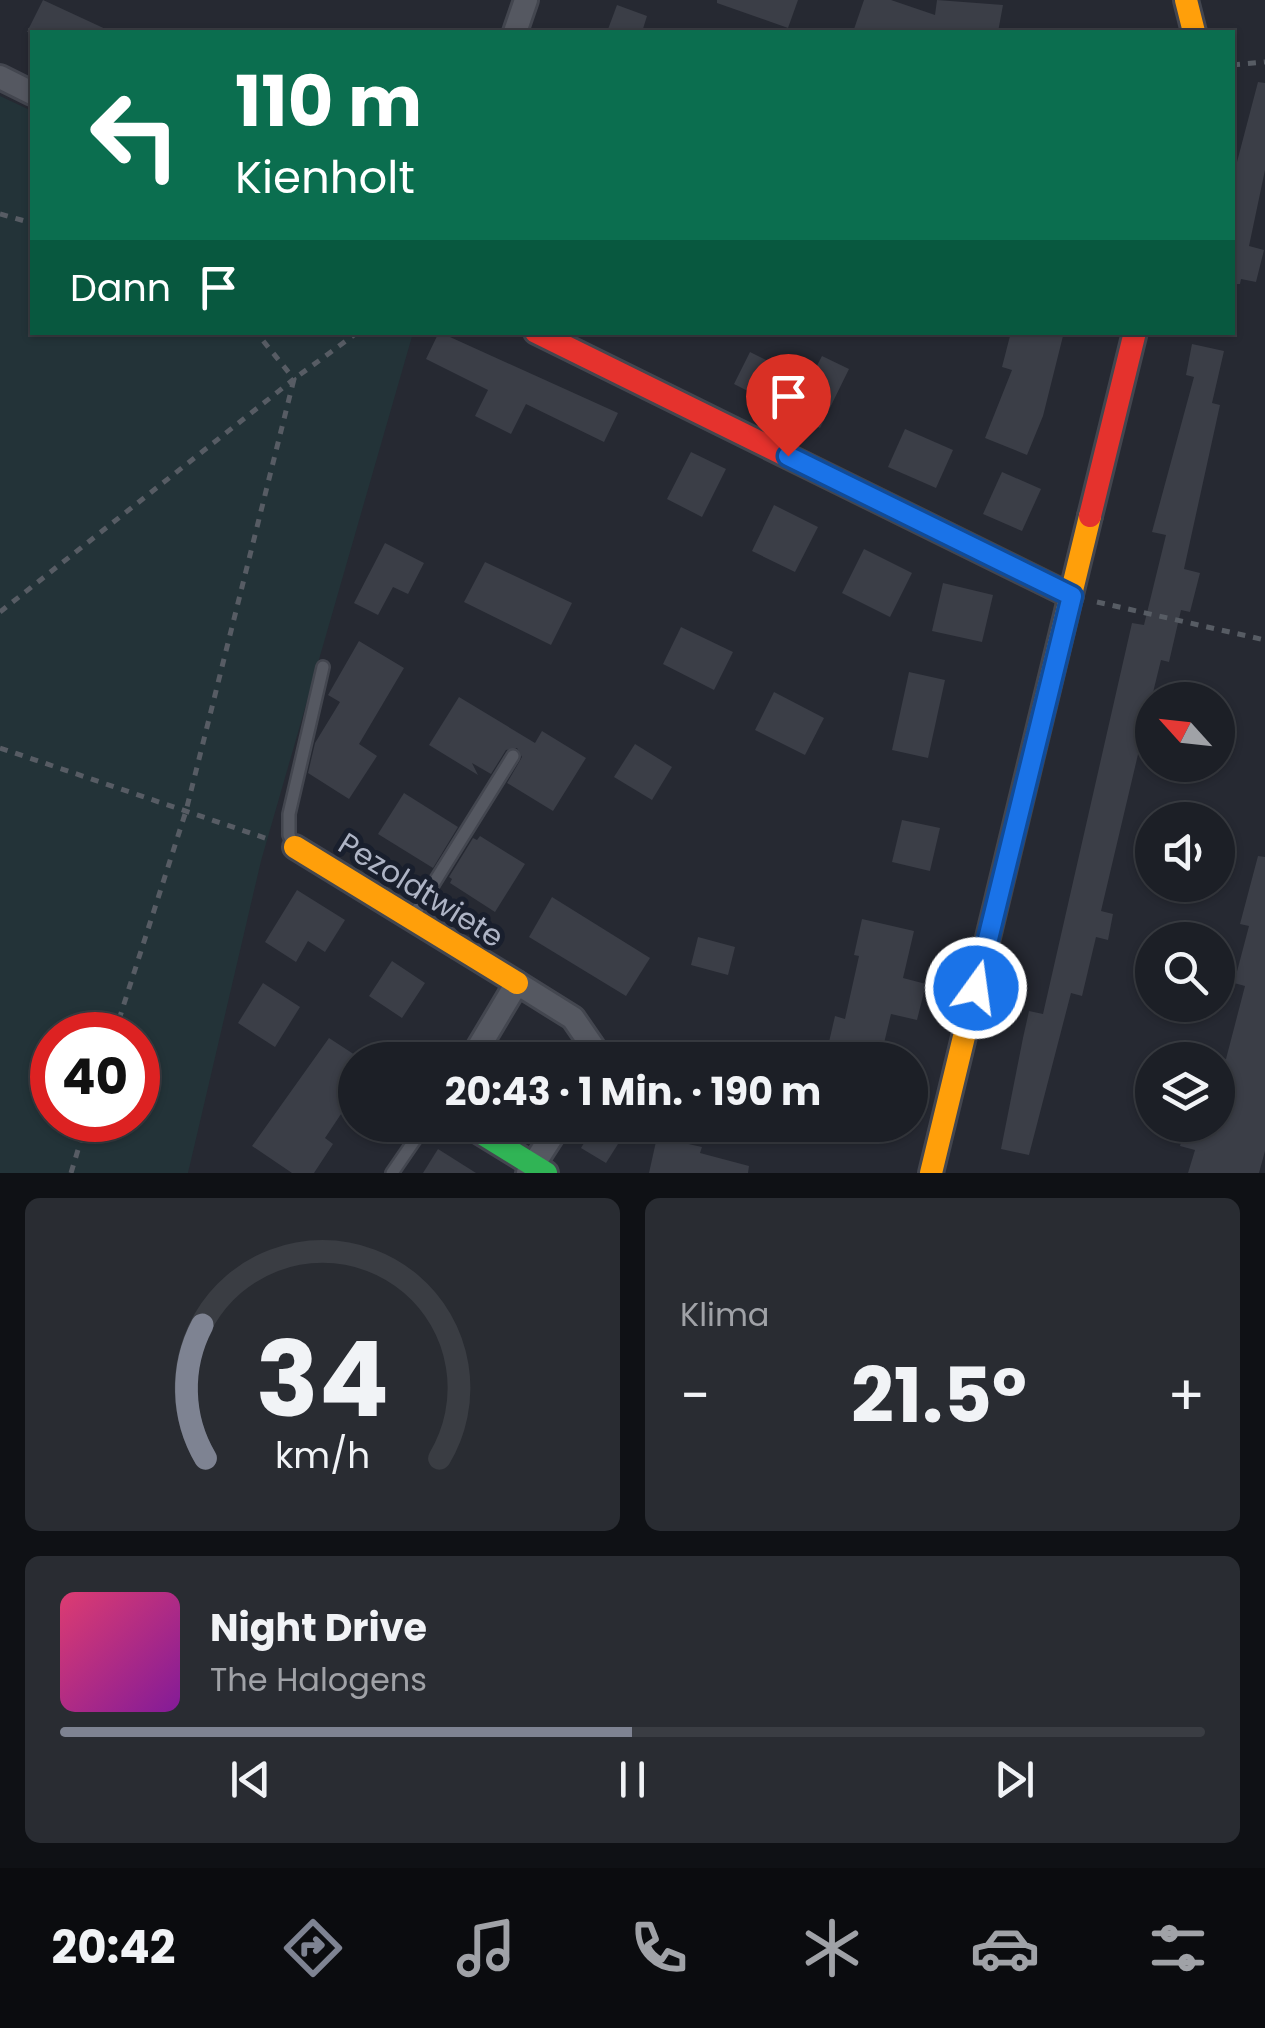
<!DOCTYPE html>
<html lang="de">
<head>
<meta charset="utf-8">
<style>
	body { margin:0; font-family:Poppins,sans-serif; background:#292c32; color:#f1f3f6; height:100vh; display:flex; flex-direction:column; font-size:38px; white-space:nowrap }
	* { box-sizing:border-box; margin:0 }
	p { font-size:32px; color:#a0a2a7 }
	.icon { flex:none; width:55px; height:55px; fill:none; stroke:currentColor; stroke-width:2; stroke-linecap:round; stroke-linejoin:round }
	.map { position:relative; height:1173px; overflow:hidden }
	.panel { display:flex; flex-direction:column; gap:25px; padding:25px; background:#0f1115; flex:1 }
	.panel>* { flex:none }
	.banner { position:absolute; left:30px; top:30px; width:1205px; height:305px; border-radius:0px; box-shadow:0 2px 8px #0004,0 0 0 2px #3a3d43; background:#0b6e4f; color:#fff; overflow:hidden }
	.needle { width:65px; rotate:297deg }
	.fabs { position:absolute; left:1135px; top:682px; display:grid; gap:20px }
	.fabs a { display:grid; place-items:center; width:100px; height:100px; border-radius:50%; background:#1c1f26; box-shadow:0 2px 8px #0004,0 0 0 2px #3a3d43; font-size:50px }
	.speed { position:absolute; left:30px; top:1012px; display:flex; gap:20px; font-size:50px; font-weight:700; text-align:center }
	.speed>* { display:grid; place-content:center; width:130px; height:130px; border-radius:50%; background:#1c1f26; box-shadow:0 2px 8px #0004,0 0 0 2px #3a3d43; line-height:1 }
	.speed .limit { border:15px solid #d22; background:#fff; color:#111 }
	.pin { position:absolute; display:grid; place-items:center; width:85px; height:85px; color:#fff; margin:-102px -42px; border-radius:50% 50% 50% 0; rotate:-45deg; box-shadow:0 0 10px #0007 }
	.pin .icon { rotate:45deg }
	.me { position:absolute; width:110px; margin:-55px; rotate:14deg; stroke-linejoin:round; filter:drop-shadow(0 0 8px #0008) }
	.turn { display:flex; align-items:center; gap:35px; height:210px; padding:0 40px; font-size:45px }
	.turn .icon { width:130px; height:130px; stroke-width:2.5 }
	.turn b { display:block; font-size:70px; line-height:85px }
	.then { display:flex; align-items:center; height:95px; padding:0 40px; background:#0003; gap:20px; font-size:38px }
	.big { font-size:75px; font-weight:700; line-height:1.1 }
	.panel .card { flex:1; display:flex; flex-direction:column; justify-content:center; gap:15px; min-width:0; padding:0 35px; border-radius:15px; background:#292c32 }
	.panel .dial { align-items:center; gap:0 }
	.dial svg { height:260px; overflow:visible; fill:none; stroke:#3a3d43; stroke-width:7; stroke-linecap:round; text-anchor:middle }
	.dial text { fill:#f1f3f6; stroke:none }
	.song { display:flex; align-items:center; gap:30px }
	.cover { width:120px; height:120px; border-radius:15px; background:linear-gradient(135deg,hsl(340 70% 55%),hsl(290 70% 35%)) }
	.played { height:10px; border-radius:5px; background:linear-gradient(90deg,#7e8392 50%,#3a3d43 50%) }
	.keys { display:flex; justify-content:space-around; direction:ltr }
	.heat { display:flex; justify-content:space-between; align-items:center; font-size:55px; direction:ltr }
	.panel .tiles { flex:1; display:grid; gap:25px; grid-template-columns:1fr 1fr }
	.card:last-child { grid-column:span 2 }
	.trip { position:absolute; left:338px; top:1042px; width:590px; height:100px; border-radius:50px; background:#1c1f26; box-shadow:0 2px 8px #0004,0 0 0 2px #3a3d43; font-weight:700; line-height:100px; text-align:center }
	.tab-bar { display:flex; height:160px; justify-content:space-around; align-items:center; background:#0b0c0f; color:#a0a2a7 }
	.tab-bar .icon { width:70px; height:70px }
	.tab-bar .active { color:#7e8392 }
	.tab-bar b { font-size:45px; color:#f1f3f6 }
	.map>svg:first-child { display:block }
	.green { fill:#233338; fill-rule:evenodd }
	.building { fill:#3b3e47 }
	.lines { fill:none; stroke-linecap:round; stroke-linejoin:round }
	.lane-casing { stroke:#43464f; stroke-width:16 }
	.street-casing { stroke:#43464f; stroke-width:28 }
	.fast-casing { stroke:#43464f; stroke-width:28 }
	.slow-casing { stroke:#43464f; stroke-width:28 }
	.jam-casing { stroke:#43464f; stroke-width:28 }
	.path { stroke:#575c64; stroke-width:5; stroke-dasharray:8 8; stroke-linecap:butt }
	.lane { stroke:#555861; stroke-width:11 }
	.street { stroke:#555861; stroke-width:22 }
	.fast { stroke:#30b455; stroke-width:22 }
	.slow { stroke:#ff9f0a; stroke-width:22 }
	.jam { stroke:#e5322d; stroke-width:22 }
	.route-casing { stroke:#114b97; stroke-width:25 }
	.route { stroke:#1a73e8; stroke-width:18 }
	.labels { text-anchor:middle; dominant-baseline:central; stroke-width:10; stroke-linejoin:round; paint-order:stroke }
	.street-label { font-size:30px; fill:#aeb4c5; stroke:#191f2d }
</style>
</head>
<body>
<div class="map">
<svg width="1265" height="1173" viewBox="0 0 1265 1173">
	<rect width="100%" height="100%" fill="#262932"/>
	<path class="green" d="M0,96L32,111V332L413,333L261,861L188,1173H0ZM52,1035H138V1120H52Z"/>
	<g class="building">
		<polygon points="43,0 112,32 27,32"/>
		<polygon points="717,0 798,0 788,28 717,3"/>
		<polygon points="864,0 891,0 935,15 937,0 1003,5 998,32 853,32"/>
		<polygon points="617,5 647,16 642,32 607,32"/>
		<polygon points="1258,82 1265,83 1265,170 1249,246 1264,250 1256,282 1241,279 1240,284 1232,284 1232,181"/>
		<polygon points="439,332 618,413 604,442 526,404 511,434 475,416 488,390 426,359"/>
		<polygon points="1011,332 1064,332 1043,416 1027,455 985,438 1012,370 1002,367"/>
		<polygon points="1192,344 1224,351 1212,403 1220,405 1184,569 1200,573 1190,612 1181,610 1169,662 1161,660 1144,729 1101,911 1113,914 1108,940 1096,937 1082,996 1071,993 1029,1155 1001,1149 1023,1038 1029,1011 1043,1014 1132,623 1144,625 1166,535 1152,532 1194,377 1186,375"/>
		<polygon points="750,352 809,381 822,356 849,369 820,428 734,384"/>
		<polygon points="905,429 953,450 936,488 888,467"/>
		<polygon points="691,452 726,469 702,517 667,499"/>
		<polygon points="1002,472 1041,489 1022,531 983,514"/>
		<polygon points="774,505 818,527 795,572 752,551"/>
		<polygon points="385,543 424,563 408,594 393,587 378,615 354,603"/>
		<polygon points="864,549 912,573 890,617 842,593"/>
		<polygon points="485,562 572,603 551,645 464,602"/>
		<polygon points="943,583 993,595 982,642 932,631"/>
		<polygon points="681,627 733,652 714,690 663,664"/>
		<polygon points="359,641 404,668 359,744 377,756 349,799 308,773 315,743 340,702 328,695"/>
		<polygon points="909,672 945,680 928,758 892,750"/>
		<polygon points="774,692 824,718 805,755 755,730"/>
		<polygon points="459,697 535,743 542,731 586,758 553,811 507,783 522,757 517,748 506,750 491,774 472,763 478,775 429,745"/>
		<polygon points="635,744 672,767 652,800 614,777"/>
		<polygon points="404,793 458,827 433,868 378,834"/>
		<polygon points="902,820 940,828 930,871 892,862"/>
		<polygon points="480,836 525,864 495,912 450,883 452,879 449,877 473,838 477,840"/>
		<polygon points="1258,856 1265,857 1265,1151 1259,1173 1188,1173 1195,1150 1180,1146 1186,1125 1218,1125 1218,1057 1226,1059 1245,986 1234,983 1249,926 1240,924"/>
		<polygon points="297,890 345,920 325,952 308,941 296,962 265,942"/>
		<polygon points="552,897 650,958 626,996 529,937"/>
		<polygon points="862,919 914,931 903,978 926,984 917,1020 891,1014 880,1060 826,1055 835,1016 845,1019 859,956 854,955"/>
		<polygon points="698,937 735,947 728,975 691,965"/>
		<polygon points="392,961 425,983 402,1018 369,996"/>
		<polygon points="263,983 300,1007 275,1047 238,1023"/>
		<polygon points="329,1038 355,1055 355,1093 325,1138 333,1144 314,1173 292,1173 252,1146"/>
		<polygon points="595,1125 630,1125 606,1163 581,1148"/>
		<polygon points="657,1137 702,1147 700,1153 749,1166 748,1173 649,1173"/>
		<polygon points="438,1149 476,1173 423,1173"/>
	</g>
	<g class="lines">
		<defs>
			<g id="lane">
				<polyline points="293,844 289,835 289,814 323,667"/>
				<polyline points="414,915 513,756"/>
				<polyline points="392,1173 425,1125"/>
			</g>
			<g id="street">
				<polyline points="515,32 526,0"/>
				<polyline points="0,77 32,93"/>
				<polyline points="471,1060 517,983 573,1018 593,1047 590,1060"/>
				<polyline points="528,1173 559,1125"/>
			</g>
			<polyline id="fast" points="468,1125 546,1173"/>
			<g id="slow">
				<polyline points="1186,0 1194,32"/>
				<polyline points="295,847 517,983"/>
				<polyline points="931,1173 1090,516"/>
			</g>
			<g id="jam">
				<polyline points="536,332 1071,596"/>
				<polyline points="1090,516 1135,332"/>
			</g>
		</defs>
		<use href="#lane" class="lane-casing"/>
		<use href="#street" class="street-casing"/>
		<use href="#fast" class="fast-casing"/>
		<use href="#slow" class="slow-casing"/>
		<use href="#jam" class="jam-casing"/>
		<g class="path">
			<polyline points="1232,65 1265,62"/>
			<polyline points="0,214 32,223"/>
			<polyline points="1097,602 1265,640"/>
			<polyline points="0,612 294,379 256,332"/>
			<polyline points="0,748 268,839"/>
			<polyline points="114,1035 186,811 294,379 358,332"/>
			<polyline points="71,1173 87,1120"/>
		</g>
		<use href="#lane" class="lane"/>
		<use href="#street" class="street"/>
		<use href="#fast" class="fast"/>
		<use href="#slow" class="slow"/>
		<use href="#jam" class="jam"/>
	</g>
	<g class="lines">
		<defs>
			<polyline id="route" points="788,456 1072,596 976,988"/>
		</defs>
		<use href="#route" class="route-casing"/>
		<use href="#route" class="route"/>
	</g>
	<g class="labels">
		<g class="street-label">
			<text transform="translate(421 890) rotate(32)">Pezoldtwiete</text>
		</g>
	</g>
</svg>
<div class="fabs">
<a><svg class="needle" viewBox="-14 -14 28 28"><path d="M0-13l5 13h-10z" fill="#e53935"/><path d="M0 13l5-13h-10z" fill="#a0a2a7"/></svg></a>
<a><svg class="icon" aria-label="sound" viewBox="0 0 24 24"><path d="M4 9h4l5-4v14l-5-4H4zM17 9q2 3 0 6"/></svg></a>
<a><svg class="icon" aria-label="search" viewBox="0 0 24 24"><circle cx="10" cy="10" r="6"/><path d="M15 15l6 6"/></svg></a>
<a><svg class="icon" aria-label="layers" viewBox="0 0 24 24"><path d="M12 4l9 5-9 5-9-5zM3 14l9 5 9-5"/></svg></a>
</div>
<div class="speed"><div class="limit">40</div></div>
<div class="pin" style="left:788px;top:456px;background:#d93025"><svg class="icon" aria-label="arrive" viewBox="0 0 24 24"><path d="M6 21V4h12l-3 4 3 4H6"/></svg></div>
<svg class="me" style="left:976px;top:988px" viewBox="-20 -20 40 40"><circle r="17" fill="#1a73e8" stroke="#fff" stroke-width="3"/><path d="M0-11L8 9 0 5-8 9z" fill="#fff"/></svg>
<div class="trip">20:43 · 1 Min. · 190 m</div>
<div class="banner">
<div class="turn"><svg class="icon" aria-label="left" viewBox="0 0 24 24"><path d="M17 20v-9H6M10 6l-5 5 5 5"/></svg><div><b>110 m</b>Kienholt</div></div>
<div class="then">Dann<svg class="icon" aria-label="arrive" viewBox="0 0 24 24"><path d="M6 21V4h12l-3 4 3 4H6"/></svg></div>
</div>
</div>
<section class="panel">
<div class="tiles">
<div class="card dial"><svg viewBox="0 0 100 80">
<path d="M14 69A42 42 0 1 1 86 69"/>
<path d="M14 69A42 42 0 0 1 13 28" stroke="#7e8392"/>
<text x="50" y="56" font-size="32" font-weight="700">34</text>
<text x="50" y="72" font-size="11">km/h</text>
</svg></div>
<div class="card"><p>Klima</p>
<div class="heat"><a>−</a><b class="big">21.5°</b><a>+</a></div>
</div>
<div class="card">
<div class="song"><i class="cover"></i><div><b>Night Drive</b><p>The Halogens</p></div></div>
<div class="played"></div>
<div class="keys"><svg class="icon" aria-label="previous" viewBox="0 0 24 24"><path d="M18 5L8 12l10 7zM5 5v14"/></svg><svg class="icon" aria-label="pause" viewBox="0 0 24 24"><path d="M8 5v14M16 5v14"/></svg><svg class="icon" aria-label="next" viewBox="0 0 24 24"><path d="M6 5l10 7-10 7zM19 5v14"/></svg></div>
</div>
</div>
</section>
<nav class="tab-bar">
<b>20:42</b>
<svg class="icon active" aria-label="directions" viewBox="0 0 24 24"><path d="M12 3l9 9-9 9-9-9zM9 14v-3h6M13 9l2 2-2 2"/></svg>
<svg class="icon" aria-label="music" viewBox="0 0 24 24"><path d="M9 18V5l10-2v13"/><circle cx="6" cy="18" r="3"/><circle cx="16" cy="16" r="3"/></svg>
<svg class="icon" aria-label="phone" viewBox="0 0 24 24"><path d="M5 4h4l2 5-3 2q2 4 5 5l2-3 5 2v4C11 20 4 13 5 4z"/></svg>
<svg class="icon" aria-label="climate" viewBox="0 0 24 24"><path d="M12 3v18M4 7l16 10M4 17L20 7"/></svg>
<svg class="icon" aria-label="car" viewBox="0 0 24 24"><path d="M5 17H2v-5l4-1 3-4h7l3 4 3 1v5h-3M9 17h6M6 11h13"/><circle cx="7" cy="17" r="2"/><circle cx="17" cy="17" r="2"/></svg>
<svg class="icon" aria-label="filters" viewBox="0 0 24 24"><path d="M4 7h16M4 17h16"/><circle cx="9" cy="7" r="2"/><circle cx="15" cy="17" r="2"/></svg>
</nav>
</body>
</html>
